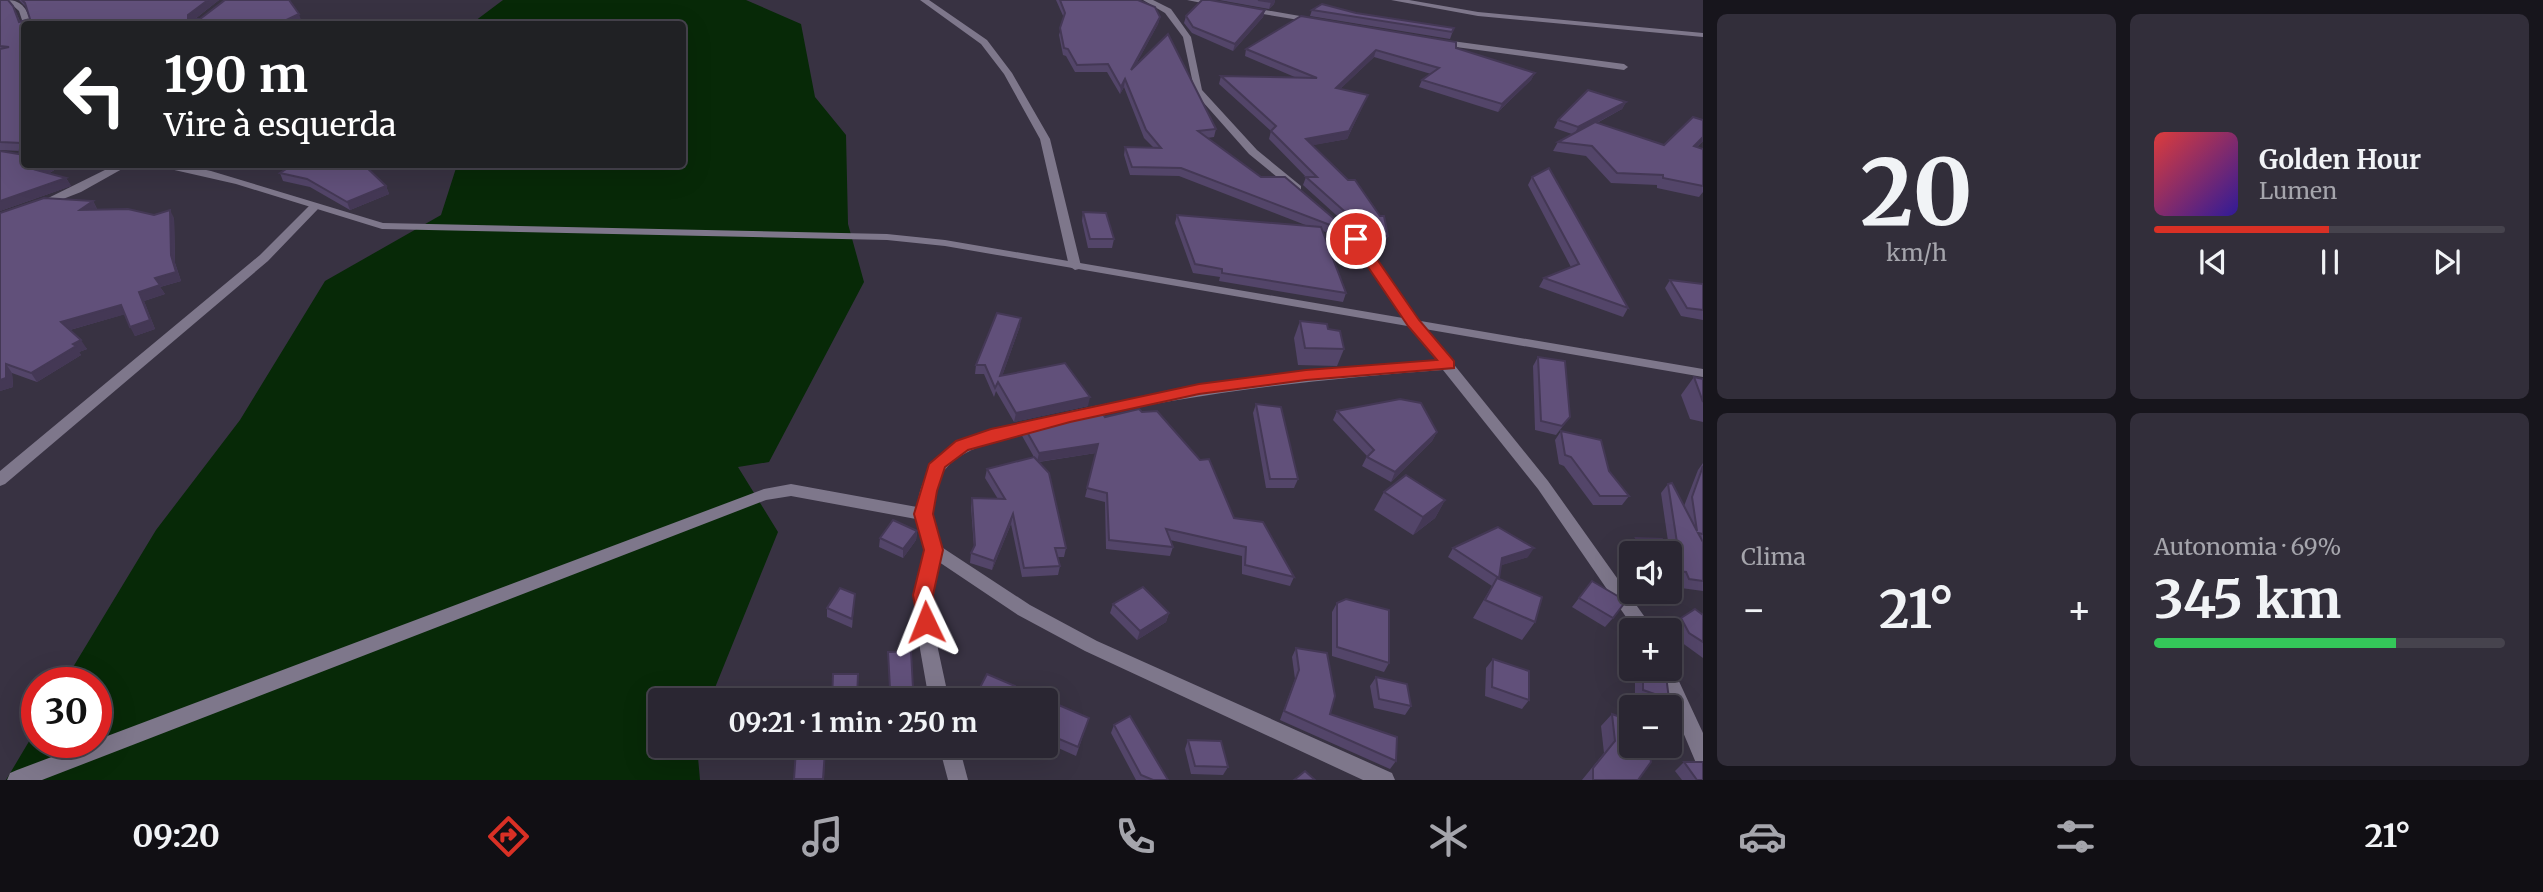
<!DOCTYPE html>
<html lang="pt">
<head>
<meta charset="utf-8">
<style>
	body { margin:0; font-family:Merriweather,serif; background:#322e3a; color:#f1f3f6; height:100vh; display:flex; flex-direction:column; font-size:26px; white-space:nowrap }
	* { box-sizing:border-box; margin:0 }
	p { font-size:23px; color:#a5a5ac }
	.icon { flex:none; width:38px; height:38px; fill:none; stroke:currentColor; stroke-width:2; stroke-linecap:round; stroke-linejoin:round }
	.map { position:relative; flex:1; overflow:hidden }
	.details { display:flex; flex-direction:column; gap:14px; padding:14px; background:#17151c; width:840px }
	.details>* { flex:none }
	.top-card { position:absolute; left:21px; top:21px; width:665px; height:147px; border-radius:7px; box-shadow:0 7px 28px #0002,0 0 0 2px #46434d; background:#202124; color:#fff; overflow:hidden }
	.buttons { position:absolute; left:1619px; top:541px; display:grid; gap:14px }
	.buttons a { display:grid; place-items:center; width:63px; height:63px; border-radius:7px; background:#2a2632; box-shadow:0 7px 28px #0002,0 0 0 2px #46434d; font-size:35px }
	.speed { position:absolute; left:21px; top:667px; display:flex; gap:14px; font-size:35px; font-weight:700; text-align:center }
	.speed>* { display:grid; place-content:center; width:91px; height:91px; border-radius:50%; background:#2a2632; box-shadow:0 7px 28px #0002,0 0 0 2px #46434d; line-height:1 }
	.speed .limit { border:10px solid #d22; background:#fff; color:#111 }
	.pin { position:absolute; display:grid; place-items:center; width:60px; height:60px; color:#fff; margin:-30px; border:4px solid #fff; border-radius:50%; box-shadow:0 2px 7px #0007 }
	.me { position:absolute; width:77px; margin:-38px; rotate:358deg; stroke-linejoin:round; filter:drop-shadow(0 0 5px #0008) }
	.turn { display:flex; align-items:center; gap:24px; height:147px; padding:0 28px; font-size:32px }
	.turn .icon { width:91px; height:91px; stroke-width:2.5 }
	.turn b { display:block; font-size:49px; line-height:60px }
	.big { font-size:52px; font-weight:700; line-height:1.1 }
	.details .tile { flex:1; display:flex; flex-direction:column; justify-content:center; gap:10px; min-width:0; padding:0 24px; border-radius:10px; background:#322e3a }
	.details .dial { align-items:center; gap:0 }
	.dial b { font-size:91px; line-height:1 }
	.song { display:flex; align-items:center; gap:21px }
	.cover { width:84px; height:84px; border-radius:10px; background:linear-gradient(135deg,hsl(0 70% 55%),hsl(250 70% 35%)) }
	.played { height:7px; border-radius:4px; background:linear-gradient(90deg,#d93025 50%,#46434d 50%) }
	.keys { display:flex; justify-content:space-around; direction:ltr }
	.heat { display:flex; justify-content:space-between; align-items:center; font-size:38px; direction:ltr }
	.charge { height:10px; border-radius:5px; background:linear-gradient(90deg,#34c759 69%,#46434d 0) }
	.details .tiles { flex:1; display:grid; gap:14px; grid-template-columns:repeat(2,1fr) }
	.trip { position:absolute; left:648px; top:688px; width:410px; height:70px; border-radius:7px; background:#2a2632; box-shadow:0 7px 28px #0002,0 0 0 2px #46434d; font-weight:700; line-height:70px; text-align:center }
	.dock { display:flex; height:112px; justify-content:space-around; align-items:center; background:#110f14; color:#a5a5ac }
	.dock .icon { width:49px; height:49px }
	.dock .on { color:#d93025 }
	.dock b { font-size:32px; color:#f1f3f6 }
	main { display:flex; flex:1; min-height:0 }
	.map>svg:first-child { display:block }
	.water { fill:#072907 }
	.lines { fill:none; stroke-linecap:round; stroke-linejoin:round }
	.minor { fill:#7e778b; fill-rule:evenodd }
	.tertiary { fill:#7e778b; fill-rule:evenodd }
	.wall { fill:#534569 }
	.shaded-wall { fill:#443855 }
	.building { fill:#61507a; stroke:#443855; stroke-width:2 }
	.route { fill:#d93025; stroke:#8d1f18; stroke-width:2 }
</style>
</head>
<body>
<main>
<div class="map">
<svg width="1703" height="780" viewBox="0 0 1703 780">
	<rect width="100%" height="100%" fill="#383242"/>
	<polygon class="water" points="503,0 746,0 801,24 815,97 846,135 848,224 864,282 769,462 738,467 778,532 710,700 660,700 660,746 697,746 700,780 6,780 37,728 37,742 96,742 96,682 64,682 156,530 240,420 325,281 441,215 457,165 682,164 682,24 471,24"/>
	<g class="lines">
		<g class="minor">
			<path d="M7,0C23,0 28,11 31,24L24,26L19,11Z"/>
			<polygon points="920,0 929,0 987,40 1012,73 1050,139 1081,266 1079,269 1075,270 1069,266 1040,139 1004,74 981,44"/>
			<polygon points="1143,0 1153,0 1171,9 1191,37 1202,90 1257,150 1301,186 1301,190 1293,190 1249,154 1195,93 1183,37 1165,13"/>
			<polygon points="1187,0 1206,0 1221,4 1217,6"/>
			<polygon points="1391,0 1409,0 1478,12 1703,33 1703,37 1478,16"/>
			<polygon points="1248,7 1317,19 1321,21 1317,23 1245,11 1244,9"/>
			<polygon points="1437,39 1624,64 1628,67 1624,70 1434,44 1434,40"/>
			<polygon points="117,164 131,164 81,192 45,206 41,207 36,204"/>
			<polygon points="314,204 320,207 318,209 268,261 5,484 0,486 0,471 260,255 310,205"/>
			<path d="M1336,218L1360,237L1418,320L1548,481L1654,630H1635L1538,489L1443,370C1318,379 1194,393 1071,421L1066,419L1064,416L1066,413L1071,411C1192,385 1313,371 1437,361L1408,326L1352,241L1332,223L1330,221Z"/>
			<path d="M1041,418L1048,423L1046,427C977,446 911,454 940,546L1030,605L1097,641L1392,773L1395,780H1363L1085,651L1018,615L939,562L932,595L938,649L949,700H929L920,649L914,595L925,550L916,519L791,496L766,500L42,780H7L10,773L17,770L764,489L791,484L917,507C926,439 984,431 1041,418Z"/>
			<polygon points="1670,662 1703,733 1703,765 1696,763 1656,668 1670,668"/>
			<polygon points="939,746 959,746 968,780 948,780"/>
		</g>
		<polygon class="tertiary" points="148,164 177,164 211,171 383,223 887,234 945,240 1703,369 1703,377 945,246 887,240 382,229 236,184"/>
	</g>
	<g class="wall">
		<polygon points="0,0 13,6 20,21 30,19 26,7 19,0 219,0 195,19 301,20 293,24 24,24 24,164 64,164 48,174 66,178 71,186 0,211 20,151 0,150"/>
		<polygon points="1056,0 1138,0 1160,17 1158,24 1136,64 1216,129 1214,137 1207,138 1261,177 1351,233 1348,241 1323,231 1346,293 1343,302 1219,281 1220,277 1193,273 1175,223 1177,215 1308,226 1179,176 1130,175 1124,155 1125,147 1153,147 1144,138 1124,87 1120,94 1107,72 1075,72 1066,56 1063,55 1059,35 1064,18"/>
		<polygon points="1219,0 1275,0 1274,4 1269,9"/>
		<polygon points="1265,10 1263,17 1233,51 1192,33 1184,23 1186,16"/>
		<polygon points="1312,10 1356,13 1454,28 1450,39 1310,16"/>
		<polygon points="1456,48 1535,73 1531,80 1498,112 1419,87 1422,80 1431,74 1374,57 1340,89 1368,95 1347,139 1312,145 1388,236 1384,245 1367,243 1303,185 1306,177 1269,139 1271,131 1219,84 1221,76 1297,78 1245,56 1246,49"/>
		<polygon points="1626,102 1622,109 1597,123 1664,145 1703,141 1697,147 1703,149 1703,192 1699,197 1657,188 1657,185 1611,183 1586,156 1553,151 1558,142 1572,134 1554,128 1558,120"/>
		<polygon points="280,173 386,186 389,194 350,210 310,187 283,181"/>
		<polygon points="1532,177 1628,308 1623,317 1539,287 1544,278 1571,267 1528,185"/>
		<polygon points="93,201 97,209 174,218 175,263 181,281 160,287 165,294 144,301 155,329 135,336 125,314 70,330 87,349 79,352 81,355 37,382 12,373 13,387 0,391 0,213"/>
		<polygon points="1083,212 1114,239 1112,248 1088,248 1082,221"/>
		<polygon points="1670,280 1703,284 1703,320 1681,316 1665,288"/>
		<polygon points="1300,321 1328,329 1344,349 1337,366 1298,365 1294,338"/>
		<polygon points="1020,326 1002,376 1088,406 1014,422 996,391 994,397 984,374 975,374 976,365"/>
		<polygon points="1538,357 1570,417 1556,435 1535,430 1533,366"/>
		<polygon points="1694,377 1703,379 1703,422 1690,419 1681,395"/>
		<polygon points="1256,404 1298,479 1294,488 1266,488 1253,413"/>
		<polygon points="1337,411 1437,432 1432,441 1391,482 1362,466 1367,456 1333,420"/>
		<polygon points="1105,417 1234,518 1294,577 1290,586 1242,574 1242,556 1170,540 1173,547 1170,556 1106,549 1105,502 1085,497 1096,453 1039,462 1066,548 1064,557 1058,557 1060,566 1058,575 1022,577 1011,524 992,570 970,563 971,553 974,548 971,507 972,498 998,499 985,478 987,469 1034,457 1021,434 1023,425"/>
		<polygon points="1561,431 1609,471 1629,496 1622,505 1593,505 1564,466 1559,464 1555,440"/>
		<polygon points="1703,463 1703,591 1681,588 1678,581 1670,580 1670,553 1633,553 1629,547 1636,538 1669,548 1661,493 1668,484 1684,506 1698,470"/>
		<polygon points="1384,492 1445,500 1435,518 1413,535 1374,510"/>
		<polygon points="917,531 916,540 903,558 879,547 880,538"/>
		<polygon points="1453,548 1528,557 1501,565 1499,579 1535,622 1522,640 1473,618 1492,586 1448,557"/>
		<polygon points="1592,581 1613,618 1605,627 1572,607"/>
		<polygon points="855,594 852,628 827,617 827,608"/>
		<polygon points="1337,603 1389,663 1384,672 1332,656 1332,612"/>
		<polygon points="1113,604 1169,613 1166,622 1137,640 1110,613"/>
		<polygon points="1703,615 1703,658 1681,642 1673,627 1681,618"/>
		<polygon points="1296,648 1330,714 1396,761 1390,769 1280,720 1295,679 1292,657"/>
		<polygon points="888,652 913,688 913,697 890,698"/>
		<polygon points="1493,659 1529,700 1522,709 1485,696 1486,668"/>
		<polygon points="1635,668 1665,668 1669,699 1662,707 1657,707 1635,699"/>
		<polygon points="1376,677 1411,706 1405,715 1374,708 1370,686"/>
		<polygon points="1612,714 1638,780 1582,780 1604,753 1601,726"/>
		<polygon points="1089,718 1076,756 1045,742 1045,726"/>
		<polygon points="1114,725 1168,780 1136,780 1111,733"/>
		<polygon points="1188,740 1228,767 1223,775 1191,774 1185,749"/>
		<polygon points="904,746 938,746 938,752 906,756"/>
		<polygon points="796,750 825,751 824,780 794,780"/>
		<polygon points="1684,762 1703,780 1682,780 1675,771"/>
	</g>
	<g class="shaded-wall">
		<polygon points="208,0 219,0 191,22 188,19 188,15"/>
		<polygon points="1273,0 1275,0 1274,4 1269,9 1271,2"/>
		<polygon points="1265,10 1263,17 1233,51 1235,44"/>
		<polygon points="299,14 301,20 293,24 278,24"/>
		<polygon points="1160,17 1158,24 1129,77 1131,70"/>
		<polygon points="1376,50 1374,57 1334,95 1336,88"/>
		<polygon points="1535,73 1531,80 1498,112 1502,104"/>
		<polygon points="1125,79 1124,87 1120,94 1121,87"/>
		<polygon points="1368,95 1347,139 1304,147 1306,139"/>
		<polygon points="1626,102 1622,109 1574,135 1578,127"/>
		<polygon points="1703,137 1703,141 1688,156 1694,146"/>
		<polygon points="46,164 64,164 41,178 36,170"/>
		<polygon points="66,178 71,186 0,211 0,201"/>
		<polygon points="386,186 389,194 350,210 347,202"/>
		<polygon points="93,201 97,209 80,210"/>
		<polygon points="170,210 174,218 175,263 181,281 160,287 165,294 144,301 155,329 135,336 130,327 139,292 155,278 171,255"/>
		<polygon points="121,305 126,314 66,331 61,322"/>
		<polygon points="1021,318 1020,326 999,385 1000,376"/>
		<polygon points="81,340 87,349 79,352 81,355 37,382 31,373 73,344"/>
		<polygon points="6,364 12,373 13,387 0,391 0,380"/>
		<polygon points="1090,397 1088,406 1014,422 1016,413"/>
		<polygon points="1437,432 1432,441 1391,482 1395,472"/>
		<polygon points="1098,444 1096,453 1037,462 1039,453"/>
		<polygon points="1445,500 1435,518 1413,535 1423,517"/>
		<polygon points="1013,514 1011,524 992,570 994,561"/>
		<polygon points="917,531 916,540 903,558 903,549"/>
		<polygon points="1534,548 1528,557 1496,567 1502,558"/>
		<polygon points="1169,613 1166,622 1137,640 1140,631"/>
	</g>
	<g class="building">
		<polygon points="0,0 8,0 13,6 19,22 30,19 25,3 22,0 208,0 188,15 188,19 200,19 225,0 289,0 299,14 278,24 24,24 24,164 46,164 36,170 66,178 0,201 0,151 19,154 21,143 0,142 0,49 9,47 0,46"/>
		<polygon points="1060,0 1138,0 1155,7 1160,17 1131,70 1168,34 1216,129 1198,131 1261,177 1285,177 1351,233 1181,168 1132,167 1125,147 1161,148 1146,130 1125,79 1121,87 1108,64 1077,65 1068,49 1064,48 1060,28 1065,13"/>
		<polygon points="1202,0 1210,0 1265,10 1235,44 1193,27 1186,16"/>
		<polygon points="1258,0 1273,0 1271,2"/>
		<polygon points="1322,4 1356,13 1454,28 1452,32 1312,10"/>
		<polygon points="1301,16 1456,42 1456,48 1535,73 1502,104 1422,80 1439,68 1376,50 1336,88 1368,95 1349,131 1306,139 1348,180 1355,180 1380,216 1384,216 1388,236 1371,235 1306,177 1317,177 1271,131 1276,126 1221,76 1317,78 1246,49"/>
		<polygon points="1588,90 1626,102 1578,127 1558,120"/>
		<polygon points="1693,117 1703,120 1703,137 1694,146 1703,149 1703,186 1663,178 1663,175 1617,173 1592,146 1558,142 1595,122 1664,145"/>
		<polygon points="294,164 363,164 386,186 347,202 307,179 280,173"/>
		<polygon points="1549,168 1628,308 1544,278 1579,264 1532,177"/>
		<polygon points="44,198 93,201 80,210 128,209 154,215 170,210 171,255 176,272 155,278 160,285 139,292 150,320 130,327 121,305 61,322 81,340 73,344 76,346 31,373 6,364 6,378 0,380 0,213"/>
		<polygon points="1083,212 1106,213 1114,239 1090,239"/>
		<polygon points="1177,215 1321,227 1346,293 1222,273 1222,269 1195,264"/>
		<polygon points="1670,280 1703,284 1703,310 1687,308"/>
		<polygon points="997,313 1021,318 1000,376 1065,363 1090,397 1016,413 998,382 995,388 985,365 976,365"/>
		<polygon points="1300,321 1327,324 1328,329 1340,331 1344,349 1305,348"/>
		<polygon points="1538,357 1565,361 1570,417 1562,426 1541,421"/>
		<polygon points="1694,377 1703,379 1703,402"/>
		<polygon points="1400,399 1421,403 1437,432 1395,472 1367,457 1374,450 1337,411"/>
		<polygon points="1256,404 1281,407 1298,479 1270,479"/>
		<polygon points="1139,409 1142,412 1157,411 1200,460 1209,459 1234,518 1263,522 1294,577 1245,565 1246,547 1166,529 1173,547 1109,540 1107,493 1087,488 1098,444 1039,453 1023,425 1100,410 1105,417"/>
		<polygon points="1561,431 1601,440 1609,471 1629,496 1600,496 1571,457 1565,455"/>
		<polygon points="1034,457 1049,473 1066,548 1055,548 1060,566 1024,568 1013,514 994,561 971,553 975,545 972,498 1005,499 987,469"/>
		<polygon points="1703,466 1703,534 1698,533 1703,542 1703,581 1689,579 1686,572 1670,570 1670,553 1645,553 1636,538 1662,539 1680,562 1668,484 1672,483 1697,531 1692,497"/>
		<polygon points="1406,475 1445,500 1423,517 1384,492"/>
		<polygon points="893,520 917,531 903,549 880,538"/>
		<polygon points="1498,527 1534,548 1502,558 1499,578 1453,548"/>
		<polygon points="1497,578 1542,597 1535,622 1485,600"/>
		<polygon points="1592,581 1626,601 1613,618 1579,598"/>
		<polygon points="1143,587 1169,613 1140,631 1113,604"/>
		<polygon points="840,588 855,594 852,619 827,608"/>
		<polygon points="1346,599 1389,610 1389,663 1337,647 1337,603"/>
		<polygon points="1695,609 1703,615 1703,642 1689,633 1681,618"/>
		<polygon points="1296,648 1327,653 1335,696 1330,714 1397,737 1396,761 1284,711 1299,670"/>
		<polygon points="911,651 913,688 890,689 888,652"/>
		<polygon points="1493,659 1529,671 1529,700 1492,687"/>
		<polygon points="1643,668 1665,668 1669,699 1643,690"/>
		<polygon points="833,674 858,674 857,700 832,700"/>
		<polygon points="987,674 1015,686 1009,700 982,700 975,697"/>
		<polygon points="1376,677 1407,684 1411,706 1379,699"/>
		<polygon points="1054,703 1089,718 1078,747 1045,733 1045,726"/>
		<polygon points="1612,714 1631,721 1631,746 1648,746 1651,762 1638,780 1593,780 1593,768 1615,741"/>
		<polygon points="1130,716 1168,780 1153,780 1141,775 1114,725"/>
		<polygon points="1188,740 1221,741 1228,767 1195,766"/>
		<polygon points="796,750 825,751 823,779 794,779"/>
		<polygon points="1684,762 1703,762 1703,780 1697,780"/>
		<polygon points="1305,771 1315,780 1294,780"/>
	</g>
	<polygon class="route" points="1356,235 1361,236 1419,320 1454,361 1454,368 1306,380 1199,394 1070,422 968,450 945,467 937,491 933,514 943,550 933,595 936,622 933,628 926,630 919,628 913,595 924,550 914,514 929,464 956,441 991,429 1199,384 1306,370 1437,360 1408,326 1349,239"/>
</svg>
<div class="buttons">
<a><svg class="icon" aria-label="sound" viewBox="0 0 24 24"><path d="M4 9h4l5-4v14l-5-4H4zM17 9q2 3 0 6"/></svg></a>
<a>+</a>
<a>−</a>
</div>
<div class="speed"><div class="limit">30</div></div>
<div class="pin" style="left:1356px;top:239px;background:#d93025"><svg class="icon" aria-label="arrive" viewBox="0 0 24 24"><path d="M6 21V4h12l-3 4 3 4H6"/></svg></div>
<svg class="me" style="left:926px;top:622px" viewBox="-20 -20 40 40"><path d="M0-17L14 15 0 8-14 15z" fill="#d93025" stroke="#fff" stroke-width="4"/></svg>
<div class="trip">09:21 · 1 min · 250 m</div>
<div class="top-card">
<div class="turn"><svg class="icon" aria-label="left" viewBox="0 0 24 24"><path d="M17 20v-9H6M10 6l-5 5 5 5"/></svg><div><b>190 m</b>Vire à esquerda</div></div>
</div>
</div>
<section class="details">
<div class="tiles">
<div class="tile dial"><b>20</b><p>km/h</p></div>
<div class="tile">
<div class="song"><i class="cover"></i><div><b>Golden Hour</b><p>Lumen</p></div></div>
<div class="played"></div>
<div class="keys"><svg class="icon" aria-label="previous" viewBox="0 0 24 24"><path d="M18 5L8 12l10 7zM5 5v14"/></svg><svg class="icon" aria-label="pause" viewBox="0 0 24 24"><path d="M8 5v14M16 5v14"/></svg><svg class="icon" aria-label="next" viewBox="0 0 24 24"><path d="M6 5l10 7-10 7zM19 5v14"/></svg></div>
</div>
<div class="tile"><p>Clima</p>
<div class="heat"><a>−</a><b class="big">21°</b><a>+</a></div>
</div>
<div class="tile"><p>Autonomia · 69%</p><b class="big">345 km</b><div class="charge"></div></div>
</div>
</section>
</main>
<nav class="dock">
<b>09:20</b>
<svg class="icon on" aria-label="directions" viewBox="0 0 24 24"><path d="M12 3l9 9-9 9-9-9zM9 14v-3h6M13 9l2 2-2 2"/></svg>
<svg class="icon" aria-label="music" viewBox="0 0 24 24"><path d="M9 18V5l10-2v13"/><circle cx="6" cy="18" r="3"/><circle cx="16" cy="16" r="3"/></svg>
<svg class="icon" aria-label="phone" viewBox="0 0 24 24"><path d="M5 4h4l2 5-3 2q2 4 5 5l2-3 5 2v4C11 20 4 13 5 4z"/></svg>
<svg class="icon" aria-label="climate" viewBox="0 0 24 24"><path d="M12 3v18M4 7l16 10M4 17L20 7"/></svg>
<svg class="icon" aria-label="car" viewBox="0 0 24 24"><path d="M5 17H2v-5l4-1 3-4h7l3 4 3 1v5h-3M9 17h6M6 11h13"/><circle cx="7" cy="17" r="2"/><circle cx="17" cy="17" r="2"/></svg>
<svg class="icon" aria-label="filters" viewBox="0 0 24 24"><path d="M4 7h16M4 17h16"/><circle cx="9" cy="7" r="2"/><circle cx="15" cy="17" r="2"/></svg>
<b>21°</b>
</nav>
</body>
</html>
